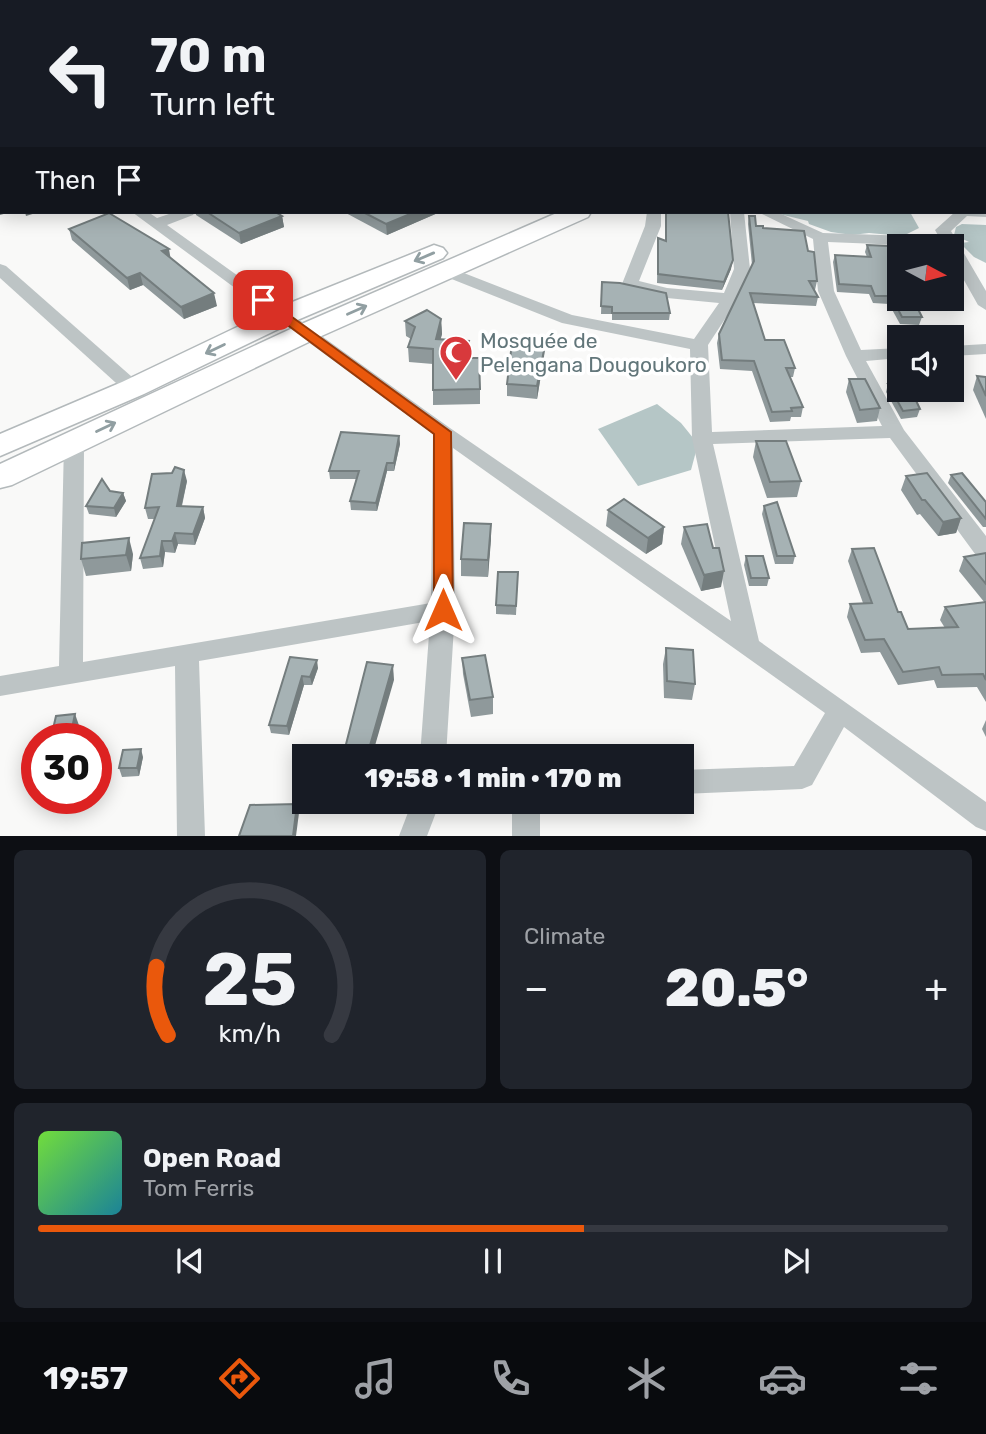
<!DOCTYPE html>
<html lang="en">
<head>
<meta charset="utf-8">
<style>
	body { margin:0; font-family:Rubik,sans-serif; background:#20242c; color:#f1f3f6; height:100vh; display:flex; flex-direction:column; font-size:26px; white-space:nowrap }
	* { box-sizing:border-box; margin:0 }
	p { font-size:23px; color:#9ea1a6 }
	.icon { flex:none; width:38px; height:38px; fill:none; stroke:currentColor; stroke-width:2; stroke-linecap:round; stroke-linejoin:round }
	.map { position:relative; height:836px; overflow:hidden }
	.details { display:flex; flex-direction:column; gap:14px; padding:14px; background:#0d0f14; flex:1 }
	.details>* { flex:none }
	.banner { position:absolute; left:0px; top:0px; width:987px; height:214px; box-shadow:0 4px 18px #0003; background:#171b24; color:#f1f3f6; overflow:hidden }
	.needle { width:46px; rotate:97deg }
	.tools { position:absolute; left:887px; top:234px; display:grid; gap:14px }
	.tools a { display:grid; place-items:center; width:77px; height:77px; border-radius:0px; background:#171b24; box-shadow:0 4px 18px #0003; font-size:35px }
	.speed { position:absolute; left:21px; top:723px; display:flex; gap:14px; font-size:35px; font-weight:700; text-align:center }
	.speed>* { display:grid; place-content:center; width:91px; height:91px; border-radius:50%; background:#171b24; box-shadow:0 4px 18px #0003; line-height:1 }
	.speed .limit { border:10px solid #d22; background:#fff; color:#111 }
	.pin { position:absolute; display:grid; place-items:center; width:60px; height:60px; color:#fff; margin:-30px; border-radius:14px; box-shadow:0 4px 10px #0006 }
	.me { position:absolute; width:77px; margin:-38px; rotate:0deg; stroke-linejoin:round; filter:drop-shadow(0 0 5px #0008) }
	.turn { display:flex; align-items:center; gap:24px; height:147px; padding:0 35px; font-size:32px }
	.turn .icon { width:91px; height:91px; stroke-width:2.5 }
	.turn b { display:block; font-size:49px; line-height:60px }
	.then { display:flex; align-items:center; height:66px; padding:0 35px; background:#0003; gap:14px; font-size:26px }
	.big { font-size:52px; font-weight:800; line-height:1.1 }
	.details .tile { flex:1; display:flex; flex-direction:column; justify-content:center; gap:10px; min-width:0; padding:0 24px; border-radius:10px; background:#20242c }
	.details .dial { align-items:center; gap:0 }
	.dial svg { height:182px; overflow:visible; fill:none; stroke:#363941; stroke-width:7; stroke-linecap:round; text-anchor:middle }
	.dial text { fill:#f1f3f6; stroke:none }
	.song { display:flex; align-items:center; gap:21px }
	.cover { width:84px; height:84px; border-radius:10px; background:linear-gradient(135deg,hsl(100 70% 55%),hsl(190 70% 35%)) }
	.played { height:7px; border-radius:4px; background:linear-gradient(90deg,#ea580c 60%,#363941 60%) }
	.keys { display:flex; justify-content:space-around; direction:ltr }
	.heat { display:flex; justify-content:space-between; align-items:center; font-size:38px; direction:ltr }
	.details .tiles { flex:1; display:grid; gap:14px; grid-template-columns:1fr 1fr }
	.tile:last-child { grid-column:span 2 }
	.trip { position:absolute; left:292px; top:744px; width:402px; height:70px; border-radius:0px; background:#171b24; box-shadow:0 4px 18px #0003; font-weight:800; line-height:70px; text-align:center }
	.tabs { display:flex; height:112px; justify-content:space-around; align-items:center; background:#090b0e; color:#9ea1a6 }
	.tabs .icon { width:49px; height:49px }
	.tabs .active { color:#ea580c }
	.tabs b { font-size:32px; color:#f1f3f6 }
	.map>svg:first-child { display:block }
	.water { fill:#b5c6c6 }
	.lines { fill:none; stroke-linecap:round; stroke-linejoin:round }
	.trunk-casing { stroke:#b3b9bb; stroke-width:3 }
	.minor { fill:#bdc4c5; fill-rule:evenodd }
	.tertiary { fill:#bdc4c5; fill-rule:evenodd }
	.trunk { fill:#fff; fill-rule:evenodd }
	.wall { fill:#8f999b }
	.shaded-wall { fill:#747d7e }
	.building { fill:#a6b2b4; stroke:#747d7e; stroke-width:2 }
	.oneway { stroke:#919fa2 }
	.route { fill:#ea580c; stroke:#983908; stroke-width:2 }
	.labels { text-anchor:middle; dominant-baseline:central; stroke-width:7; stroke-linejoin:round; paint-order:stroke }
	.poi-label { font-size:21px; fill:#62767a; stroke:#fff; text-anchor:start }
</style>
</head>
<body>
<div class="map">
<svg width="986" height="836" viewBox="0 0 986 836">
	<rect width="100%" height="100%" fill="#f9f9f8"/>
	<g class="water">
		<polygon points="771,212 910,212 919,228 903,236 869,233 852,235 831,232 809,224 808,221"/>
		<polygon points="962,224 986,225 986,263 974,257 960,243 969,242 954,235 956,227"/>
		<polygon points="657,404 681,423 698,444 691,470 638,486 598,429"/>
	</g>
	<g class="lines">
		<defs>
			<g id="trunk">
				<polygon points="986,21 986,32 985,32 985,21"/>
				<polygon points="559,212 591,212 588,217 317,338 12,485 0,488 0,464 297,326"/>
				<polygon points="434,245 443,248 447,253 443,258 295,321 144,394 0,456 0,434 122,382 275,309"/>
			</g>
		</defs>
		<use href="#trunk" class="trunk-casing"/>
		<g class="minor">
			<polygon points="385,0 399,0 400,2 386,2"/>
			<polygon points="577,0 591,0 592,2 578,2"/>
			<polygon points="658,0 672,0 657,2"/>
			<polygon points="782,0 797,0 798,2 783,2"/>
			<polygon points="0,37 2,37 0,44"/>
			<polygon points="2,92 2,100 0,101 0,93"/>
			<polygon points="0,109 2,110 2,119 0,118"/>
			<polygon points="986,209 986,217 967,216 951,231 986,291 986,310 978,305 952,259 952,247 828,242 834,291 861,350 900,348 900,358 866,361 904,430 986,536 986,560 978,558 890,438 713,444 759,641 986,802 986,831 976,827 844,727 812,785 802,789 682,794 682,770 794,766 825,713 453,448 455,610 446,756 420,756 430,621 199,661 205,836 177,836 175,666 0,696 0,676 59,666 64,443 67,439 81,439 84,443 83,662 431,603 433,434 132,212 148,212 157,218 175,212 195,212 193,215 167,225 450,428 731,621 692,438 690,349 562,323 439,274 437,271 439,268 451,268 572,315 694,339 719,303 667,298 624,287 622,284 645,226 647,212 661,212 661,226 639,281 667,288 724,293 734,269 730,212 744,212 750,269 738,299 708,345 712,432 882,426 846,356 818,291 813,239 758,212 777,212 823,233 939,237 935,230 955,212 985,212"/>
			<polygon points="0,264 6,266 140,384 142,388 140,392 126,392 0,278"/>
			<polygon points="986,344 986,354 952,356 952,346"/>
			<polygon points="412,802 440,802 427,836 399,836"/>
			<rect x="512" y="802" width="28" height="34"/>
		</g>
		<g class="tertiary">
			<polygon points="955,0 973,0 974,2 956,2"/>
			<rect x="985" y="2" width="1" height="8"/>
		</g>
		<use href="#trunk" class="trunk"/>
	</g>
	<g class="wall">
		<polygon points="601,0 636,0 630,2 604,2"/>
		<polygon points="825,0 950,0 950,2 832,2"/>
		<polygon points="196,212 275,212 282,216 284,227 241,244 196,215"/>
		<polygon points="344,212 440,212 387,235"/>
		<polygon points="665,212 728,212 731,269 722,290 657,283 658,238 665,241"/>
		<polygon points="749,216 756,226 808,251 817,281 815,290 814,290 818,297 816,306 753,303 765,340 795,368 793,377 790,377 803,407 801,417 791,417 790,421 770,422 752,371 720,369 717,343 719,334 752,265 748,224"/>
		<polygon points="69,229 171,258 217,306 184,319 143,285 130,290 72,240"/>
		<polygon points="867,245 922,317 919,325 900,324 889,304 873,303 869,294 837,292 833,262 835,255 867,257 865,252"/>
		<polygon points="602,282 670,313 669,320 612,320 612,314 601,314"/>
		<polygon points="441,319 442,334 440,340 469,341 468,358 480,389 480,404 433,405 433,364 409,362 408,347 411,339 406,336 405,321"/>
		<polygon points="544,357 537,399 507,396 507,384"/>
		<polygon points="977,376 986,377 986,419 973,390"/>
		<polygon points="849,379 880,408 877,421 857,423 846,392"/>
		<polygon points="888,384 920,409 917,417 901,419 886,392"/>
		<polygon points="399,436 400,444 394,471 387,471 377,511 351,510 350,501 356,479 330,479 329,471"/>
		<polygon points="756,441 801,481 797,497 767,498 753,457"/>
		<polygon points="951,475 986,502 986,527 983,527 948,483"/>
		<polygon points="906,476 961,518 956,533 938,536 920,514 917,515 901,490"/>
		<polygon points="187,481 182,506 203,507 205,518 195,545 178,544 175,553 165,552 163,567 143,569 140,558 155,519 148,519 145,508"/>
		<polygon points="110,491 123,493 126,501 116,517 89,514 86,506"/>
		<polygon points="764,506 795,556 793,564 775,564 762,514"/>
		<polygon points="608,510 664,527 662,544 646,554 606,526"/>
		<polygon points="491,524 488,577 461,576 461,559"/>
		<polygon points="684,527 721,587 701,591 681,544"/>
		<polygon points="852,549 898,612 908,629 945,628 940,620 945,607 985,603 959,571 964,557 986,553 986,702 977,687 937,688 934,680 898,685 880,652 861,653 847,617 850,604 863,603 848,561"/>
		<polygon points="133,554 131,571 86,576 81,559"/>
		<polygon points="746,556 769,578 767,586 749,586 744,565"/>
		<polygon points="518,572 516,615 496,614 496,605"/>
		<polygon points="666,648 695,684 692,700 664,698 663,664"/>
		<polygon points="290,657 318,668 312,685 304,685 289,735 271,733 269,725"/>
		<polygon points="462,658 493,697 493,714 471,717 463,674"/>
		<polygon points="986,720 986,737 982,729"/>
		<polygon points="143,757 139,776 122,777 119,768"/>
	</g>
	<g class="shaded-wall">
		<polygon points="614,0 636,0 630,2 614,2"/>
		<polygon points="0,205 2,205 2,212 11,212 0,215"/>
		<polygon points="25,212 39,212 26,216"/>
		<polygon points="415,212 440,212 387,235 386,224"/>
		<polygon points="282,216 284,227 241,244 239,233"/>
		<polygon points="169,249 171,261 162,251"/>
		<polygon points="733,260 731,269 722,290 724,282"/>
		<polygon points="140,273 143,285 130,290 127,278"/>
		<polygon points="214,293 217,306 184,319 181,307"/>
		<polygon points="441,319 442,334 437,354 436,339"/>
		<polygon points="469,341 469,356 466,373 465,358"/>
		<polygon points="545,345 544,357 537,399 537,386"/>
		<polygon points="399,436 400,444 394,471 394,463"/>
		<polygon points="387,463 387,471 377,511 376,503"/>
		<polygon points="184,470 187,481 179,517 177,506"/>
		<polygon points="123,493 126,501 116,517 114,508"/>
		<polygon points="203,507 205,518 195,545 193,534"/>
		<polygon points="961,518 956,533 938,536 943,522"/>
		<polygon points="491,524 491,540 488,577 488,560"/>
		<polygon points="664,527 662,544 646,554 648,538"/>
		<polygon points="175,533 178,544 175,553 172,541"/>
		<polygon points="129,538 133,554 131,571 126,555"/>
		<polygon points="162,541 165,552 163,567 160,556"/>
		<polygon points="724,571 721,587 701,591 704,575"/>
		<polygon points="317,660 318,668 312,685 310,677"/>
		<polygon points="393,665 394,680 372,756 367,756"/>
		<polygon points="302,676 304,685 289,735 287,726"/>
		<polygon points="75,714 81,731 80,738 70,738"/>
		<polygon points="141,749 143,757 139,776 137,768"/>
		<polygon points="297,804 299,813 296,836 293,836"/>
	</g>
	<g class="building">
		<polygon points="0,0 358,0 363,2 2,2 2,28 0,29"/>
		<polygon points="457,0 572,0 567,2 452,1"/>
		<polygon points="854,0 947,0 943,2 861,2"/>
		<rect x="0" y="49" width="2" height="33"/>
		<polygon points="985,53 986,56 986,88 985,87"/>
		<polygon points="0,130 2,132 2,205 0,205 0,150 2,139 0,139"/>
		<polygon points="207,212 275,212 282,216 239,233"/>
		<polygon points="363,212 415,212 386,224"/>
		<polygon points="666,212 728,212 733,260 724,282 658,274 658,238 666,241"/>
		<polygon points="109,213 169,249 162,251 214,293 181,307 140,273 127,278 69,229"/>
		<polygon points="749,216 755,216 756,226 763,226 763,228 804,231 808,251 814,252 817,281 809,281 818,297 750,293 765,340 784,340 795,368 786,368 803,407 791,408 792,411 772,412 754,361 722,360 719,334 754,261"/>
		<polygon points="867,245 889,246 900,268 900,299 913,299 922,317 902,317 891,296 875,296 871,286 839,284 835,255 871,257"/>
		<polygon points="602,282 620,283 666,293 670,313 612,313 612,307 601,306"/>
		<polygon points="427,310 441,319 436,339 469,341 465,358 479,358 480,389 433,390 433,349 408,347 415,327 405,321"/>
		<polygon points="512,343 545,345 537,386 507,384"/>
		<polygon points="977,376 986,377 986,396"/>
		<polygon points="849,379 865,379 880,408 860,410"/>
		<polygon points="888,384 900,384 900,390 911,390 920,409 903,411"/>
		<polygon points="341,432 399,436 394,463 387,463 376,503 350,501 359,471 329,471"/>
		<polygon points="756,441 786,441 801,481 770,482"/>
		<polygon points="175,467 184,470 177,506 203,507 193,534 175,533 172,541 162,541 160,556 140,558 159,507 145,508 152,474 172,473"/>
		<polygon points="927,473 961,518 943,522 925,500 922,500 906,476"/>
		<polygon points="962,473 986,502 986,519 951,475"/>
		<polygon points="102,479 110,491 123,493 114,508 86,506"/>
		<polygon points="624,499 664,527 648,538 608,510"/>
		<polygon points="777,502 795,556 777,556 764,506"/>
		<polygon points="464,523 491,524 488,560 461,559"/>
		<polygon points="707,524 713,548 719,548 724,571 704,575 684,527"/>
		<polygon points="129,538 126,555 81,559 82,543"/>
		<polygon points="874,548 898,612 901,612 908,629 958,627 945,607 986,602 986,680 983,674 942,675 939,667 903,672 884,639 865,640 850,604 872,603 852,549"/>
		<polygon points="986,553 986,584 964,557"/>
		<polygon points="746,556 763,556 769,578 751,578"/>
		<polygon points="498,572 518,572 516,606 496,605"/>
		<polygon points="666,648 693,650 695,684 667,681"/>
		<polygon points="485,655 493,697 470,700 462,658"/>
		<polygon points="290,657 317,660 310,677 302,676 287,726 269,725"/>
		<polygon points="367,662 393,665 367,756 343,756"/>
		<polygon points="75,714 70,738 51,738 56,716"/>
		<polygon points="141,749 137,768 119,768 123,750"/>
		<polygon points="297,804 293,836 239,836 250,805"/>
	</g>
	<defs><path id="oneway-shaft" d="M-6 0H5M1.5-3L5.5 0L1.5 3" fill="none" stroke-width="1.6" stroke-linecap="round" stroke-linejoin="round" transform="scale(1.75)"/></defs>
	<g class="oneway">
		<use href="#oneway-shaft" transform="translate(424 257) rotate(157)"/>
		<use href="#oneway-shaft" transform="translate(357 310) rotate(-24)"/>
		<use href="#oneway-shaft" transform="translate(215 349) rotate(154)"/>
		<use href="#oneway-shaft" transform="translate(106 427) rotate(-25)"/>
	</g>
	<polygon class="route" points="263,296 451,432 453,610 450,615 443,617 436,615 434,610 434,434 258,303 256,300"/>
	<defs>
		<symbol id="mosque-pin" viewBox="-11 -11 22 30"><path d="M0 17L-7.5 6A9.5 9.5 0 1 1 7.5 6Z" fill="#d8393c" stroke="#fff"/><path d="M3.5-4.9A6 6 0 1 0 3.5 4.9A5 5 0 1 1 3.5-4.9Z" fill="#fff"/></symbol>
	</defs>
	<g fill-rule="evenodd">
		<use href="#mosque-pin" x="437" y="333" width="38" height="52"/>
	</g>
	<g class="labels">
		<g class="poi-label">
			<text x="480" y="340">Mosquée de<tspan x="480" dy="24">Pelengana Dougoukoro</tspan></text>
		</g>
	</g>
</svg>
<div class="tools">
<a><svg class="needle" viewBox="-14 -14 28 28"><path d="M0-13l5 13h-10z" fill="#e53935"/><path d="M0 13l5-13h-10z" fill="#9ea1a6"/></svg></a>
<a><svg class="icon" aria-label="sound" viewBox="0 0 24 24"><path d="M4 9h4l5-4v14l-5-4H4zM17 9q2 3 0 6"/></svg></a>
</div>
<div class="speed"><div class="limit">30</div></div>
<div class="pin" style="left:263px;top:300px;background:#d93025"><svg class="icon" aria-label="arrive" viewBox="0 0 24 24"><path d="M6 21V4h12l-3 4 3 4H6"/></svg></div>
<svg class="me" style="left:443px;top:610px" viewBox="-20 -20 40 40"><path d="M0-17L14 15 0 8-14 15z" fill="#ea580c" stroke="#fff" stroke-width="4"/></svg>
<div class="trip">19:58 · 1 min · 170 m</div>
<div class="banner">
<div class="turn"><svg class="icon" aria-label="left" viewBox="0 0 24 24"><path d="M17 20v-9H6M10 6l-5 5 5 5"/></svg><div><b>70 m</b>Turn left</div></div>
<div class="then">Then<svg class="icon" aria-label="arrive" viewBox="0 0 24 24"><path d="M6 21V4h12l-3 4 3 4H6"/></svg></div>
</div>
</div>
<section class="details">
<div class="tiles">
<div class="tile dial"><svg viewBox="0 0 100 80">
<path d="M14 69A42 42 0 1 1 86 69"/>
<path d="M14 69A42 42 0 0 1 9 39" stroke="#ea580c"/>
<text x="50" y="56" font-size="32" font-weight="700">25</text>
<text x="50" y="72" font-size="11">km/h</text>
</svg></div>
<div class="tile"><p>Climate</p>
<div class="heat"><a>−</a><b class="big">20.5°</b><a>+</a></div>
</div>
<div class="tile">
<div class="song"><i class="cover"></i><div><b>Open Road</b><p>Tom Ferris</p></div></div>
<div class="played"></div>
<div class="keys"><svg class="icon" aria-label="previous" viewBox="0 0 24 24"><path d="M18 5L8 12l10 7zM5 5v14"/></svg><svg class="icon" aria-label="pause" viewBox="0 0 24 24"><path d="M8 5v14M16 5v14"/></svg><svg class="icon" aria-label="next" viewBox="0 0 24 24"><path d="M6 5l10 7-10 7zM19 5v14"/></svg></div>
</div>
</div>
</section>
<nav class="tabs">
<b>19:57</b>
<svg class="icon active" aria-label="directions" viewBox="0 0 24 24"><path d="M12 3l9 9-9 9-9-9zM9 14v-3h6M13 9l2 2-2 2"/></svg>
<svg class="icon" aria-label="music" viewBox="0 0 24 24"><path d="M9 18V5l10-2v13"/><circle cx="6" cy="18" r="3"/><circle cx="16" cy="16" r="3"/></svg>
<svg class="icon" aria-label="phone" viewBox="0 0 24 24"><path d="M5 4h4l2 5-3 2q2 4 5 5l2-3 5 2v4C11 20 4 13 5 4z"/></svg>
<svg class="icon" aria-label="climate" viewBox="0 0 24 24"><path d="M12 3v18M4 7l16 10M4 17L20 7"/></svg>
<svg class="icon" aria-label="car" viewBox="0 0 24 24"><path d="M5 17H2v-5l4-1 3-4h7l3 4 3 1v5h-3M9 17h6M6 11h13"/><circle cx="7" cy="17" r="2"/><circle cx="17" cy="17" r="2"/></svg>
<svg class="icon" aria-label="filters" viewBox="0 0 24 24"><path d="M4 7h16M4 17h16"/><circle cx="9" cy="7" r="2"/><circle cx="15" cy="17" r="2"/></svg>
</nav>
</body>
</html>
